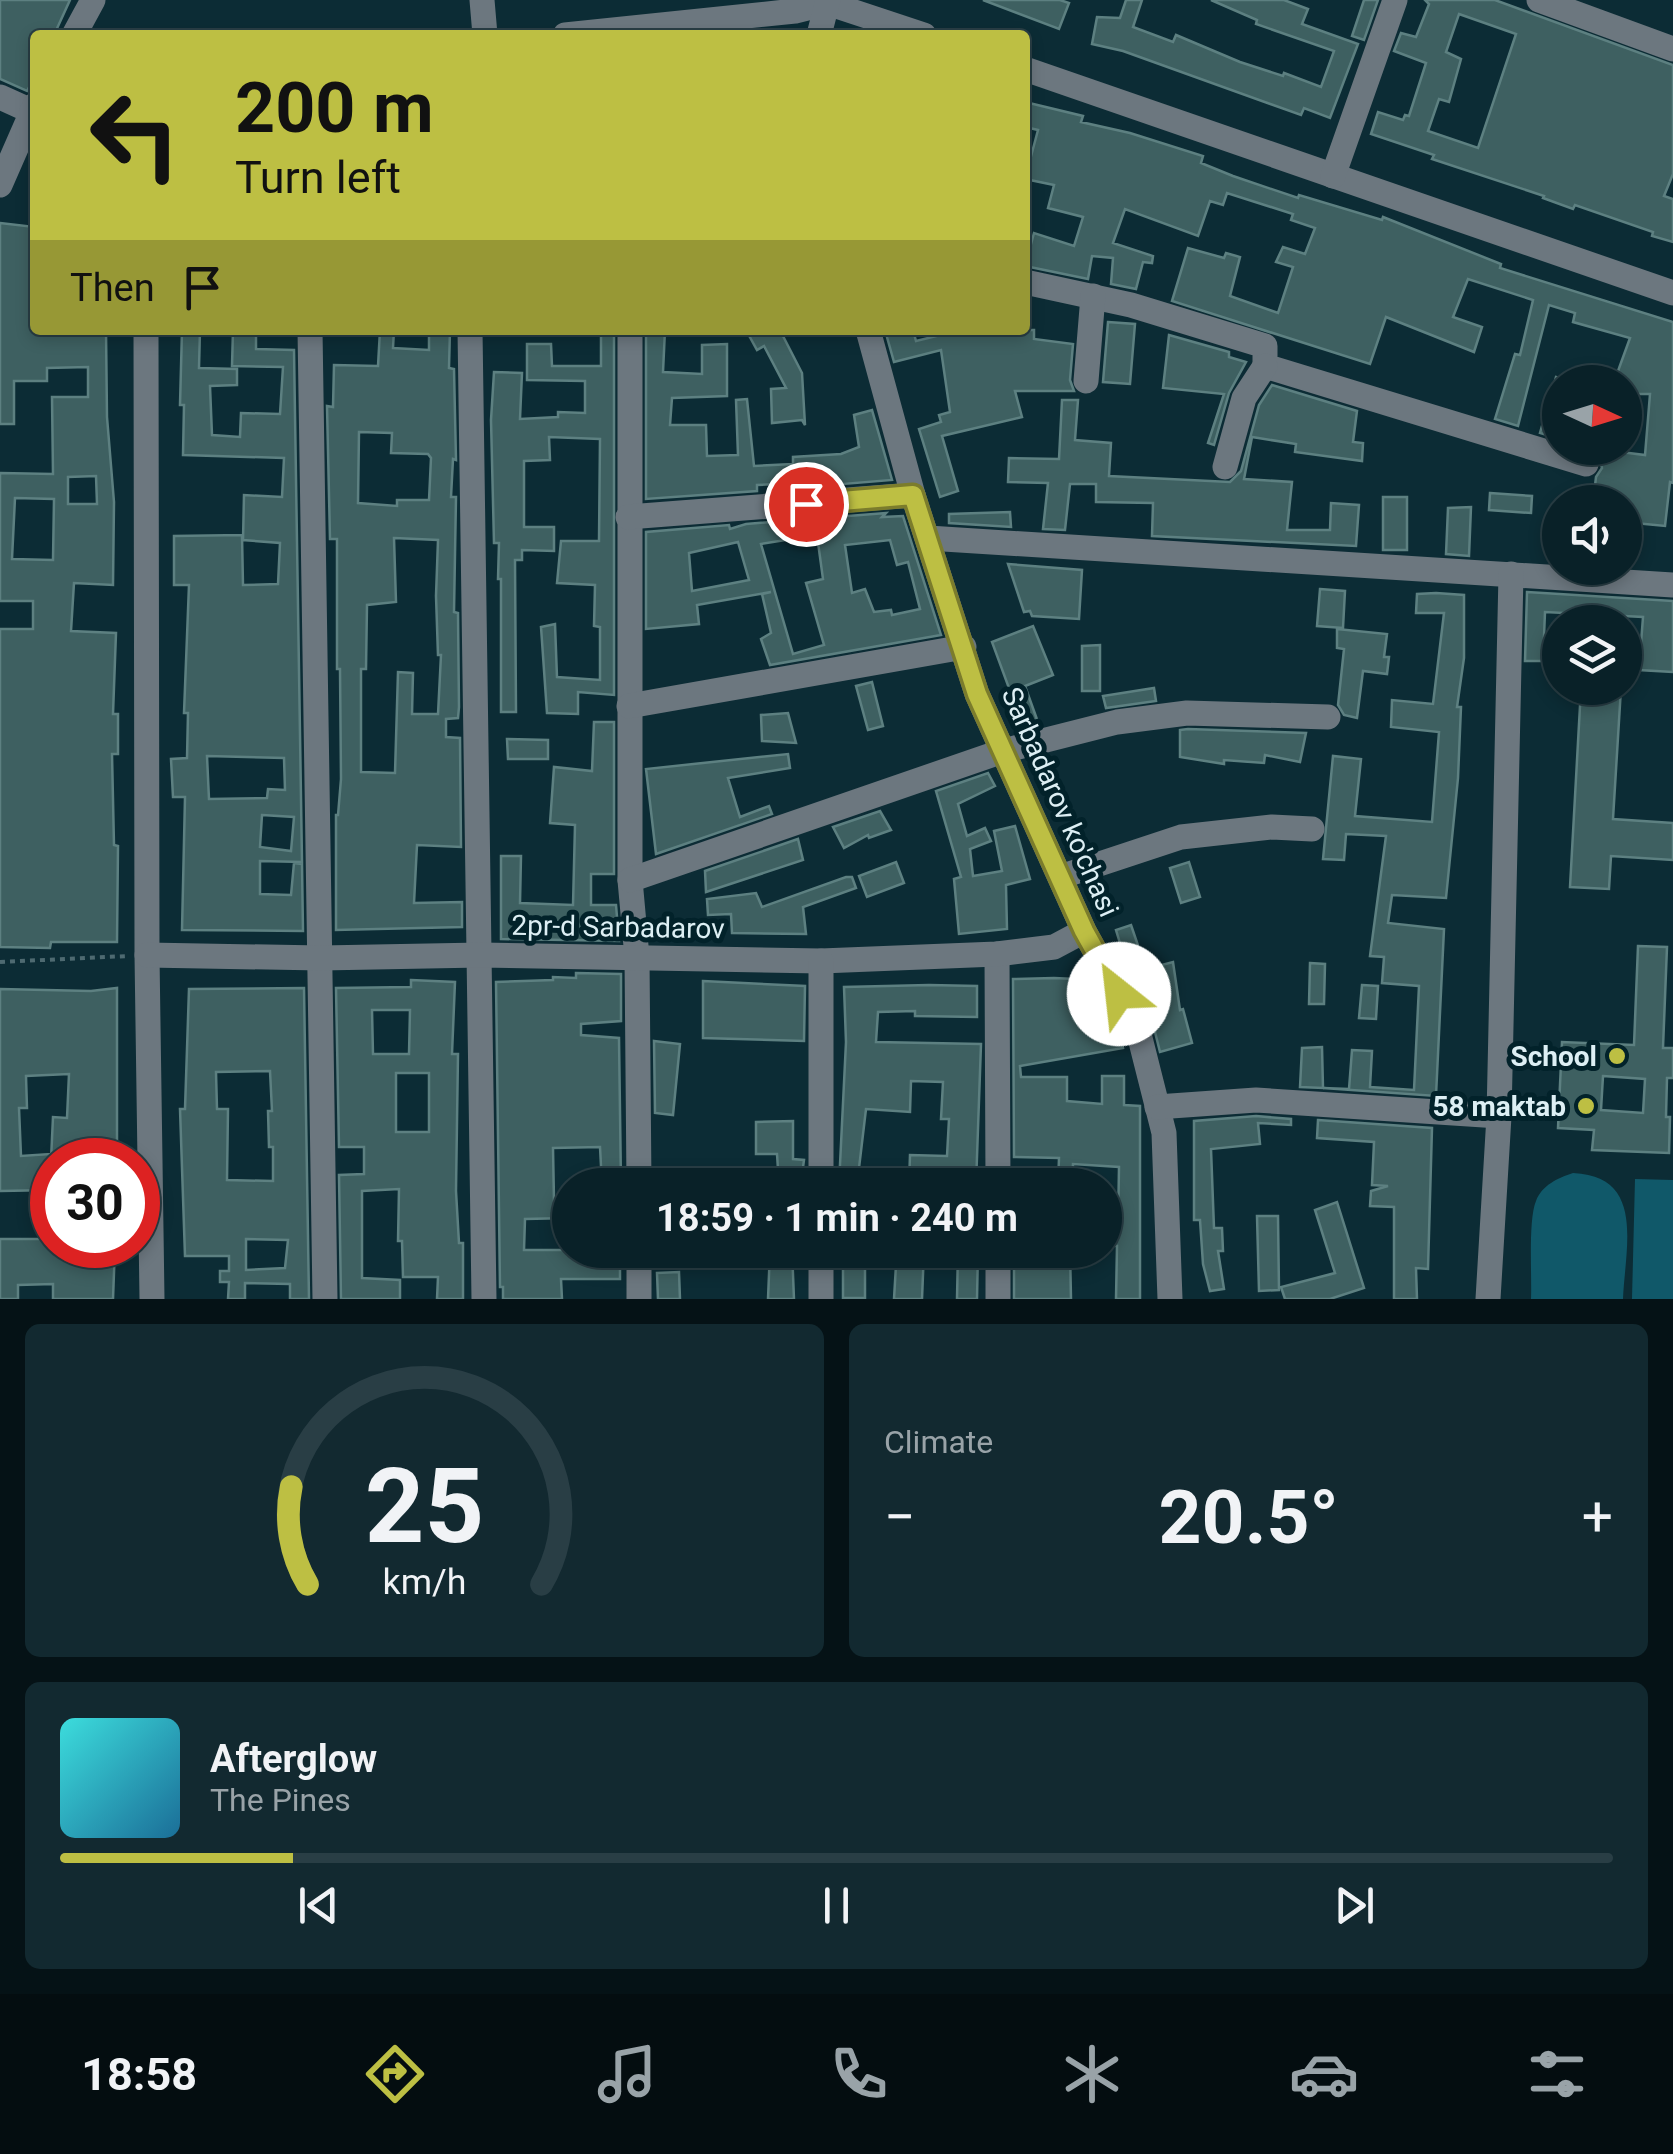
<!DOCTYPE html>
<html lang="en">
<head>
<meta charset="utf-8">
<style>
	body { margin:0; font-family:Roboto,sans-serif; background:#122930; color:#f1f3f6; height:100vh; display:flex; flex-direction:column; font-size:38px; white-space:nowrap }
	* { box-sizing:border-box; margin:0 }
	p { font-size:32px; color:#99a3a8 }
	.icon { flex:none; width:55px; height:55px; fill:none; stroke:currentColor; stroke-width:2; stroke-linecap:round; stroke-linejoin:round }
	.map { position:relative; height:1299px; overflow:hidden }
	.sheet { display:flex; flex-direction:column; gap:25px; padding:25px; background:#051216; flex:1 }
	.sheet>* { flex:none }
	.guide { position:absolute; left:30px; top:30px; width:1000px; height:305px; border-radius:10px; box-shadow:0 5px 15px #0003,0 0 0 2px #293e45; background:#bdbf43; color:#111; overflow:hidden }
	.needle { width:65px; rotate:94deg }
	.buttons { position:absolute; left:1542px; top:365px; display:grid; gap:20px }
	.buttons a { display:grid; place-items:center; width:100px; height:100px; border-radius:50%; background:#092128; box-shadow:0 5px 15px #0003,0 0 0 2px #293e45; font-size:50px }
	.speed { position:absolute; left:30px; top:1138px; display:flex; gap:20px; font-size:50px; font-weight:700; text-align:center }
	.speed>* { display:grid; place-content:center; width:130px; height:130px; border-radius:50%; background:#092128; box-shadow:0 5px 15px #0003,0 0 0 2px #293e45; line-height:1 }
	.speed .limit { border:15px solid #d22; background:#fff; color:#111 }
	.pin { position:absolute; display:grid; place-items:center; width:85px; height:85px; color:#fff; margin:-42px; border:5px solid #fff; border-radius:50%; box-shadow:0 2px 10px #0007 }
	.me { position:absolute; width:110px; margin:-55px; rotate:331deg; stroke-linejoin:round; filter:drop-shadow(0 0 8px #0008) }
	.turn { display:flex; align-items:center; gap:35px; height:210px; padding:0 40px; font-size:45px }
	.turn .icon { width:130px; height:130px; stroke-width:2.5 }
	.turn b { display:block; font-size:70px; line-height:85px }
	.then { display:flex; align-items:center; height:95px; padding:0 40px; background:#0003; gap:20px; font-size:38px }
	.big { font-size:75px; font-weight:700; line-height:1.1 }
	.sheet .tile { flex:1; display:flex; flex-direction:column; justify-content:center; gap:15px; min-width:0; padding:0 35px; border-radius:15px; background:#122930 }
	.sheet .dial { align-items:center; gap:0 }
	.dial svg { height:260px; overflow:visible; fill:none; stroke:#293e45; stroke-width:7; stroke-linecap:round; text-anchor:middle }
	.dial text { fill:#f1f3f6; stroke:none }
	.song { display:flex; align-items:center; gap:30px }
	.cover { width:120px; height:120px; border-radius:15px; background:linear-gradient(135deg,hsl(180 70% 55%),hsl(200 70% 35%)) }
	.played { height:10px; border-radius:5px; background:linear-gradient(90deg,#bdbf43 15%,#293e45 15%) }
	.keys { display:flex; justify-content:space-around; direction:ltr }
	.heat { display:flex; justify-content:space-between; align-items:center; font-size:55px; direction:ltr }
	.sheet .tiles { flex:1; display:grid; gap:25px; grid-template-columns:1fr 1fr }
	.tile:last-child { grid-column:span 2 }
	.trip { position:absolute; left:552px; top:1168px; width:570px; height:100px; border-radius:50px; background:#092128; box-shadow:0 5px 15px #0003,0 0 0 2px #293e45; font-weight:700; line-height:100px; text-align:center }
	.dock { display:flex; height:160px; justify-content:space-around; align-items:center; background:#040d10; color:#99a3a8 }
	.dock .icon { width:70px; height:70px }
	.dock .active { color:#bdbf43 }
	.dock b { font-size:45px; color:#f1f3f6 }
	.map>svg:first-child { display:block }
	.green { fill:#105869 }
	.building { fill:#3e6061; stroke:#5d8081; stroke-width:2.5; fill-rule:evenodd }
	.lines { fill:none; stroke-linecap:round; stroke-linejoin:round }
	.path { stroke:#4e6a71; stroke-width:4; stroke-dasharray:5 5; stroke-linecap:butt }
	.minor { stroke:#6c777f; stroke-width:25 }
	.route-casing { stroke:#7b7c2c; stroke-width:25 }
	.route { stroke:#bdbf43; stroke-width:18 }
	.poi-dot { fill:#bdbf43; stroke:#02222a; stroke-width:4 }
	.labels { text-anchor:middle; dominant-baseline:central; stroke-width:10; stroke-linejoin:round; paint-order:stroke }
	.street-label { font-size:28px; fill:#ddeff4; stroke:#02222a }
	.poi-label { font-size:28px; font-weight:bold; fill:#ddeff4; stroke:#02222a; text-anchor:end }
</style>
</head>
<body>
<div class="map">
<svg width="1673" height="1299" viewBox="0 0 1673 1299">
	<rect width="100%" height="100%" fill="#0c2c35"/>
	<g class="green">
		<path d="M1573,1173C1646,1176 1625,1248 1623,1299H1531C1532,1276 1528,1220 1536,1201C1542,1185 1558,1178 1573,1173Z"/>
		<polygon points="1635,1179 1673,1180 1673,1299 1632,1299"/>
	</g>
	<g class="building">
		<polygon points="0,0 70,0 54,35 35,35 35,76 27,91 0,79"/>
		<polygon points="983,0 1060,0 1069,3 1059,29"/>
		<polygon points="1126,0 1142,0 1133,27 1173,42 1176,35 1240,62 1283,76 1284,73 1321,87 1334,51 1256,24 1257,20 1211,0 1284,0 1308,9 1302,24 1358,44 1330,118 1304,108 1301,115 1123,51 1092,44 1097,17 1120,18"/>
		<polygon points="1364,0 1378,0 1364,40 1352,36"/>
		<path d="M1425,0H1495L1673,65V174L1664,196L1673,199V242L1652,236L1653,232L1575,205L1573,209L1543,198L1544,196L1432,159L1434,155L1371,134L1378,112L1403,120L1405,115L1409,116L1426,63L1394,51L1401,33L1416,37L1429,4ZM1459,14L1516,34L1478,148L1428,131L1439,99L1449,102L1461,59L1446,52Z"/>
		<polygon points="1025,102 1083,116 1081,122 1130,133 1203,156 1201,163 1233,176 1298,198 1299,195 1382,220 1383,217 1501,264 1500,268 1673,322 1673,483 1670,482 1665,526 1625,522 1625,502 1593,502 1596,477 1602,468 1597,449 1645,455 1650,394 1625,394 1625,382 1614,382 1630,338 1573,322 1575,313 1549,305 1518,426 1495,419 1515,354 1520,355 1533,300 1468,279 1453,317 1482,327 1474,352 1386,317 1370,364 1172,301 1188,248 1224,258 1226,253 1240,257 1230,296 1278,313 1293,267 1276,262 1283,247 1305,254 1315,228 1291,220 1293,214 1227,193 1223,205 1210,201 1198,236 1125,209 1113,243 1153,256 1152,263 1143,262 1136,289 1111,284 1113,258 1092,256 1088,279 1025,266 1034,233 1074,246 1083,217 1048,208 1054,185 1025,179 1038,130 1025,127"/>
		<path d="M0,223L35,227L30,282L35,281V330H106L107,417L114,502L113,585L74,583L71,631L116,633L113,714H118V754H112L114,845L118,846L117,942H51L50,948L0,947V629H33V601H0V473L53,474L52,397H88V367L47,368V381H14V424H0ZM96,476L97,504H68V477ZM15,498L54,499L53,560L12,559Z"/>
		<polygon points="1108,322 1135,324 1130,384 1103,382"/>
		<path d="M182,330H200L199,368L237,369V385L210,386L212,435L240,437L241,413L280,414L283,367L232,366L233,330H256V349L294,350L302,862L260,861V894L291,895L294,863L302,864L303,931L182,930L185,797H173L171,759L187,758L188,713H184L189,585H174V536L242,535L243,585L278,584L280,543L243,540L244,495L282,497L284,458L183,455L184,405H180ZM207,756L284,758L285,790L268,789L267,798L209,799ZM262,815L294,817L291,851L260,847Z"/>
		<path d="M380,330H394L393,348L429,350V330H450L449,368L454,369L456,460L453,459L451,497H456L454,612L458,613L459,707L458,718L446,719V737L460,738L461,847L417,845L414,903L462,902V927L336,930V815H338L341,779L340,669H337V539H330L327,406L333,407L334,365L378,366ZM359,432L392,433L391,453L428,454L431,458L429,500H397V506L358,503ZM394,538L438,540L436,596L438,655H441L438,714H412L413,673L398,672L395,773L361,772V669H366L367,605L396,602Z"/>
		<polygon points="601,330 614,330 614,695 578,692 578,714 547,713 541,627 555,624 557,677 600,680 600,627 594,626 595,585 557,583 561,541 599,541 600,439 549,437 550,460 524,461 524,527 554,527 554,551 522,550 522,560 515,560 516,712 501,712 501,579 498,579 499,543 494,543 491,420 494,372 522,373 520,419 558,417 558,412 585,413 585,381 527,380 527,344 551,344 552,366 601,366"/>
		<polygon points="646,330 665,330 663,372 702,374 702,345 727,344 727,396 672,398 670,425 706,425 707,456 738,455 736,400 747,399 754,466 793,464 793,457 841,454 859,447 854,415 872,410 892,480 795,488 795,483 757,485 757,491 646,499"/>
		<polygon points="746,330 793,330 783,336 802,373 805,425 802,420 772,423 771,389 786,388 764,346 757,350"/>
		<polygon points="885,330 913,330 916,341 961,330 1034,330 1034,339 1073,344 1070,380 1074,391 1015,391 1022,417 942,436 958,491 940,497 919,429 941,422 939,415 950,412 941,350 894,362"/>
		<polygon points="1169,335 1229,352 1229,357 1246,362 1229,393 1214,445 1208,443 1224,394 1163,388"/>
		<polygon points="1556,377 1560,378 1560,439 1540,433"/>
		<polygon points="1272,385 1357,411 1353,442 1363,443 1362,461 1295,452 1296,444 1252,437 1244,479 1292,482 1287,530 1330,530 1331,503 1359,505 1356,546 1152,536 1153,503 1096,502 1096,484 1070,484 1065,530 1043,529 1048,483 1008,482 1009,458 1059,459 1062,400 1078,400 1075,440 1111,443 1109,476 1230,482 1241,471 1259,405"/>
		<polygon points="1490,493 1532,496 1531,513 1489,510"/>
		<rect x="1383" y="497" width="24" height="53"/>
		<polygon points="1471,507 1469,556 1446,554 1448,508"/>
		<polygon points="1010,512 1011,527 949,523 949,514"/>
		<path d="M886,513L882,517L903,516L941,635L770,665L761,639L771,633L762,594L771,592L697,605L699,624L646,629V532L729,525L730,529L746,524ZM817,535L823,579L806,583L824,645L793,654L761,544ZM890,540L897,565L908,562L920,609L892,615L891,610L874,612L865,589L852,593L845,545ZM738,542L749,580L692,591L689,553Z"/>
		<polygon points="1008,564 1082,570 1079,619 1032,616 1030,611 1024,612"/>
		<polygon points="1320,589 1345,591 1343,628 1317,626"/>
		<polygon points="1527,592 1673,601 1673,672 1639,670 1643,617 1545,612 1543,661 1525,661"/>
		<polygon points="1436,593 1464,595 1464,658 1457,707 1461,707 1458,778 1446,898 1392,895 1388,923 1444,929 1436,1096 1323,1088 1349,1089 1352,1050 1372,1051 1370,1087 1414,1090 1419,986 1382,983 1384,957 1370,956 1386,836 1346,834 1344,860 1323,859 1333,756 1361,759 1355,816 1432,822 1439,732 1391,727 1392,700 1433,704 1444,613 1416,613 1417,594"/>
		<polygon points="1033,626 1053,675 1025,686 1039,725 1024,729 992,642"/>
		<polygon points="1337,629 1387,634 1384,657 1389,657 1387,674 1363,671 1357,718 1344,715 1338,705 1344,649 1337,648"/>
		<polygon points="1100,645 1100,691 1082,691 1082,646"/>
		<polygon points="872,682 883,726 868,730 856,686"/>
		<polygon points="1154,688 1156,701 1106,708 1103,696"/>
		<polygon points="1581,688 1621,688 1613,819 1673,823 1673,860 1611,856 1609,889 1570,887"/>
		<polygon points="788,713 796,743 762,741 761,715"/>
		<polygon points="594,722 614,722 614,874 591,874 591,905 616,905 619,941 501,939 501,856 521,856 520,903 573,905 575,825 550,823 554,767 592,771"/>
		<polygon points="1180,730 1188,729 1306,733 1300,762 1265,755 1264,763 1224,760 1224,764 1180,757"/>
		<polygon points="507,739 548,740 548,759 508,759"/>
		<polygon points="788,754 790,768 728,778 740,817 769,806 772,814 656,854 646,769"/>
		<polygon points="988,773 995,786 958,804 967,836 985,828 991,841 970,849 973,876 1002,871 994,831 1015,826 1030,879 1006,885 1007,929 959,934 954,879 961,877 936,791"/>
		<polygon points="880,811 891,830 869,838 868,835 844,848 833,827"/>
		<polygon points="798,839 803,860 706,892 705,871"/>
		<polygon points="896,862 904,883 867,897 859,876"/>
		<polygon points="1189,862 1200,897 1181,903 1170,868"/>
		<polygon points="846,877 852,877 856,888 803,907 806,934 732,933 731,914 708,915 707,899 756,893 762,907"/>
		<polygon points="1131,925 1146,969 1173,962 1180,1010 1183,1009 1192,1043 1160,1052 1149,1008 1146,1009 1133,986 1116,930"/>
		<path d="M1638,946L1667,947L1663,1048H1673V1078H1667L1666,1117H1670L1669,1153L1592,1150L1594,1130L1558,1128L1562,1042L1634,1045ZM1603,1076L1645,1079L1643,1113L1601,1110Z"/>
		<polygon points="1310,963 1325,964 1324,1004 1309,1004"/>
		<polygon points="576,973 621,974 621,1021 581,1024 581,1035 619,1038 621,1185 602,1185 600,1147 553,1148 554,1201 556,1204 570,1205 570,1218 525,1219 524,1250 620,1250 620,1279 561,1279 562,1299 503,1299 503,1287 500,1287 496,982 553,980 553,977 576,978"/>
		<polygon points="1054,978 1075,979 1075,992 1096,986 1119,1027 1123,1048 1020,1066 1021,1077 1067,1077 1067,1101 1102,1104 1102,1076 1124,1076 1124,1105 1140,1106 1140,1299 1116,1299 1117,1246 1105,1245 1105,1226 1118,1225 1119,1167 1073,1164 1072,1185 1058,1185 1059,1158 1014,1157 1013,979"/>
		<path d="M411,980L455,982L452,1054H458L456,1191L459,1243H463V1299H437L438,1277H403L402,1241H398L399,1189L362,1191V1278L400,1280V1299H341L339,1175L364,1174V1147H339L336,988L411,987ZM372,1010H410L409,1054H373ZM396,1073H429V1132H396Z"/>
		<polygon points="703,981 805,986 804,1041 703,1038"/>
		<polygon points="929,985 977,986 977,1017 915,1016 915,1011 878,1012 876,1042 981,1044 976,1185 909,1185 910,1155 947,1156 949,1119 941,1119 943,1082 911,1081 910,1112 866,1109 857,1185 839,1185 846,1042 844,987"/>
		<polygon points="1362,985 1378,986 1376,1019 1359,1018"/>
		<polygon points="117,988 117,1159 51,1160 53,1117 67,1118 69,1074 26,1076 27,1108 19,1108 21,1156 50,1154 52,1190 0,1191 0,989 91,991"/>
		<path d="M304,988L309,1299H290V1284L245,1283V1299H228L229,1282H220V1271H229V1256H185L180,1109H185L189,989ZM270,1071L272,1111H268L269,1147H273V1181L227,1180L228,1109H217L216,1072ZM246,1239L288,1240L285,1268L246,1270Z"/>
		<polygon points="654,1041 680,1044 673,1115 655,1113"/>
		<polygon points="1322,1047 1323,1088 1300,1087 1302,1048"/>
		<polygon points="1256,1116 1291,1119 1291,1125 1258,1123 1260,1144 1211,1149 1214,1228 1222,1228 1223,1251 1218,1251 1224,1289 1210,1291 1203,1264 1200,1220 1194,1220 1194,1121"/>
		<polygon points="1318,1120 1432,1128 1428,1269 1416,1268 1417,1299 1394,1299 1394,1207 1370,1206 1371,1191 1388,1186 1372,1185 1374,1142 1317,1138"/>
		<polygon points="793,1121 793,1159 804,1160 802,1175 794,1174 794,1185 779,1185 777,1154 756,1154 756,1122"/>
		<polygon points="1337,1202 1364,1288 1330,1299 1285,1299 1281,1287 1335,1273 1315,1210"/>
		<polygon points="1257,1216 1278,1216 1279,1290 1259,1291"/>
		<polygon points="0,1239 47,1239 47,1245 115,1246 113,1299 53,1299 53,1284 18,1285 18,1299 0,1299"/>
		<polygon points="770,1250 792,1250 794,1299 768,1299"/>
		<polygon points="843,1250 924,1250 922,1299 894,1299 896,1265 865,1264 865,1298 843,1298"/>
		<polygon points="958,1250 978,1250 977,1299 957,1299"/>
		<polygon points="1014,1250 1070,1250 1071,1299 1014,1299"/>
		<polygon points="679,1272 680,1299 658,1299 657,1273"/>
	</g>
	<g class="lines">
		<polyline class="path" points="0,962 128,956"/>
		<g class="minor">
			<polyline points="482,0 485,35"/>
			<polyline points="1539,0 1673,49"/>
			<polyline points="74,35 93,0"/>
			<polyline points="565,35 795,11 827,3 924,35"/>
			<polyline points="819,35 828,0"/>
			<polyline points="1025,69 1673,293"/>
			<polyline points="0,97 31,111"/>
			<polyline points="1333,176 1395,0"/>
			<polyline points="0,185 35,105"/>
			<polyline points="1025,282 1131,305 1265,346 1265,366 1586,464"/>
			<polyline points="146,330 147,955 152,1299"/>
			<polyline points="310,330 325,1299"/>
			<polyline points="470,330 484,1299"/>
			<polyline points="630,330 630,880 637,957 639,1185"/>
			<polyline points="868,330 913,495 977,694 1084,931 1137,1026 1164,1133 1170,1299"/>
			<polyline points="1086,381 1093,296"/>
			<polyline points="1225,467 1244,398 1265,366"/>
			<polyline points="628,517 913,495"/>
			<polyline points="928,538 1673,585"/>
			<polyline points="629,706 964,647"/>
			<polyline points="1060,877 1181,837 1272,827 1312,829"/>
			<polyline points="630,880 1003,751 1117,722 1187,713 1328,717"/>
			<polyline points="997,954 998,1185"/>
			<polyline points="147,955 321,958 481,955 821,961 997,954 1054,947 1084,931"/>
			<polyline points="821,961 821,1185"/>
			<polyline points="1157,1107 1256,1100 1499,1116"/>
			<polyline points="639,1250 639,1299"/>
			<polyline points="821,1250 821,1299"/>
			<polyline points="998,1250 998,1299"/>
			<polyline points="1488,1299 1499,1116 1511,574"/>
		</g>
	</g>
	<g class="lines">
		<defs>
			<polyline id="route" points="806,504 913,495 977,694 1084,931 1119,994"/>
		</defs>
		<use href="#route" class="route-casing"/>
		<use href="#route" class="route"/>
	</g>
	<g class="poi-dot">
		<circle cx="1617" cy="1056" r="10"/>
		<circle cx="1586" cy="1106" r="10"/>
	</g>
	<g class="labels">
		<g class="street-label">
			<text transform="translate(1060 802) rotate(66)">Sarbadarov ko'chasi</text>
			<text transform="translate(618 927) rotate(1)">2pr-d Sarbadarov</text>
		</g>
		<g class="poi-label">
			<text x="1597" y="1056">School</text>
			<text x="1566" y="1106">58 maktab</text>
		</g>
	</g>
</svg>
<div class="buttons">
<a><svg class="needle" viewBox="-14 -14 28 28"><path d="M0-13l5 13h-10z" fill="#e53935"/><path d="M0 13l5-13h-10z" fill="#99a3a8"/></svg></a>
<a><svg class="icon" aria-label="sound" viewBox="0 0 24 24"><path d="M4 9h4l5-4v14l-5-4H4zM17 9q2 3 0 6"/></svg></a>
<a><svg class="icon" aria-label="layers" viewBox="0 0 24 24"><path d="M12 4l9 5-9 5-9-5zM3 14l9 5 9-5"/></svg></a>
</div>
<div class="speed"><div class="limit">30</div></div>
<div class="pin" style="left:806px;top:504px;background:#d93025"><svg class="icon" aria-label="arrive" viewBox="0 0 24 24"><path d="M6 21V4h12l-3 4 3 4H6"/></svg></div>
<svg class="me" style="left:1119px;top:994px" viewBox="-20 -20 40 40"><circle r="19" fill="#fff"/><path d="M0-13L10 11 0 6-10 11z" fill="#bdbf43"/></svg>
<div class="trip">18:59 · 1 min · 240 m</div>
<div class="guide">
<div class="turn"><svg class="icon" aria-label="left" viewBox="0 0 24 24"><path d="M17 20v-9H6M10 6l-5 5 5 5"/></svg><div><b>200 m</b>Turn left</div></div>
<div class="then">Then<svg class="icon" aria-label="arrive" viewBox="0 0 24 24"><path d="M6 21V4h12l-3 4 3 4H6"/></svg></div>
</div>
</div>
<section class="sheet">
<div class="tiles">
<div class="tile dial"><svg viewBox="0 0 100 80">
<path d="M14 69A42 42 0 1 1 86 69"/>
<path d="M14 69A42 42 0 0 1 9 39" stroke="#bdbf43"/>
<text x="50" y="56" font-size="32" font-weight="700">25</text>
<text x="50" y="72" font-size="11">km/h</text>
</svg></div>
<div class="tile"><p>Climate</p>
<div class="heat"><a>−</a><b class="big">20.5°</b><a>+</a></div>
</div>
<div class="tile">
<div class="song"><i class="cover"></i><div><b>Afterglow</b><p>The Pines</p></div></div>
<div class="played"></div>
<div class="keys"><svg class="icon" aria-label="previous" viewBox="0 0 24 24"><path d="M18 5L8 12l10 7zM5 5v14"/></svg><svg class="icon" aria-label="pause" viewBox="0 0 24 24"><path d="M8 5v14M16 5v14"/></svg><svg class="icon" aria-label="next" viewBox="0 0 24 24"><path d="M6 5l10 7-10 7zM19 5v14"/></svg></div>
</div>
</div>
</section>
<nav class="dock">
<b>18:58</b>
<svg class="icon active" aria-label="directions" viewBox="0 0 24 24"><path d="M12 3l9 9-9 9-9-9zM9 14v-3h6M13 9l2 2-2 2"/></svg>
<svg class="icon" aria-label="music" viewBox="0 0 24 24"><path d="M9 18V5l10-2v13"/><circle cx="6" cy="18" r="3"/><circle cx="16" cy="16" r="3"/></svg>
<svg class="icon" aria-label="phone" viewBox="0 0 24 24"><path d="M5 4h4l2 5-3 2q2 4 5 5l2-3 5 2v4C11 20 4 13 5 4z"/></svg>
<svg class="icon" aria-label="climate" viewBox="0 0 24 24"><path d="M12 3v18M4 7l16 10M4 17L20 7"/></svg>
<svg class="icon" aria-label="car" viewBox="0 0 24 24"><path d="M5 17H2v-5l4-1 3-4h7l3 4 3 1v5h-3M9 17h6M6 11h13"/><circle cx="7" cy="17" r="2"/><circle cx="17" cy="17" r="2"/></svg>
<svg class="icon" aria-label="filters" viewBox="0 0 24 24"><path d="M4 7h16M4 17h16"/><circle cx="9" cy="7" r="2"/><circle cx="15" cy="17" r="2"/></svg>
</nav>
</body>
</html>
